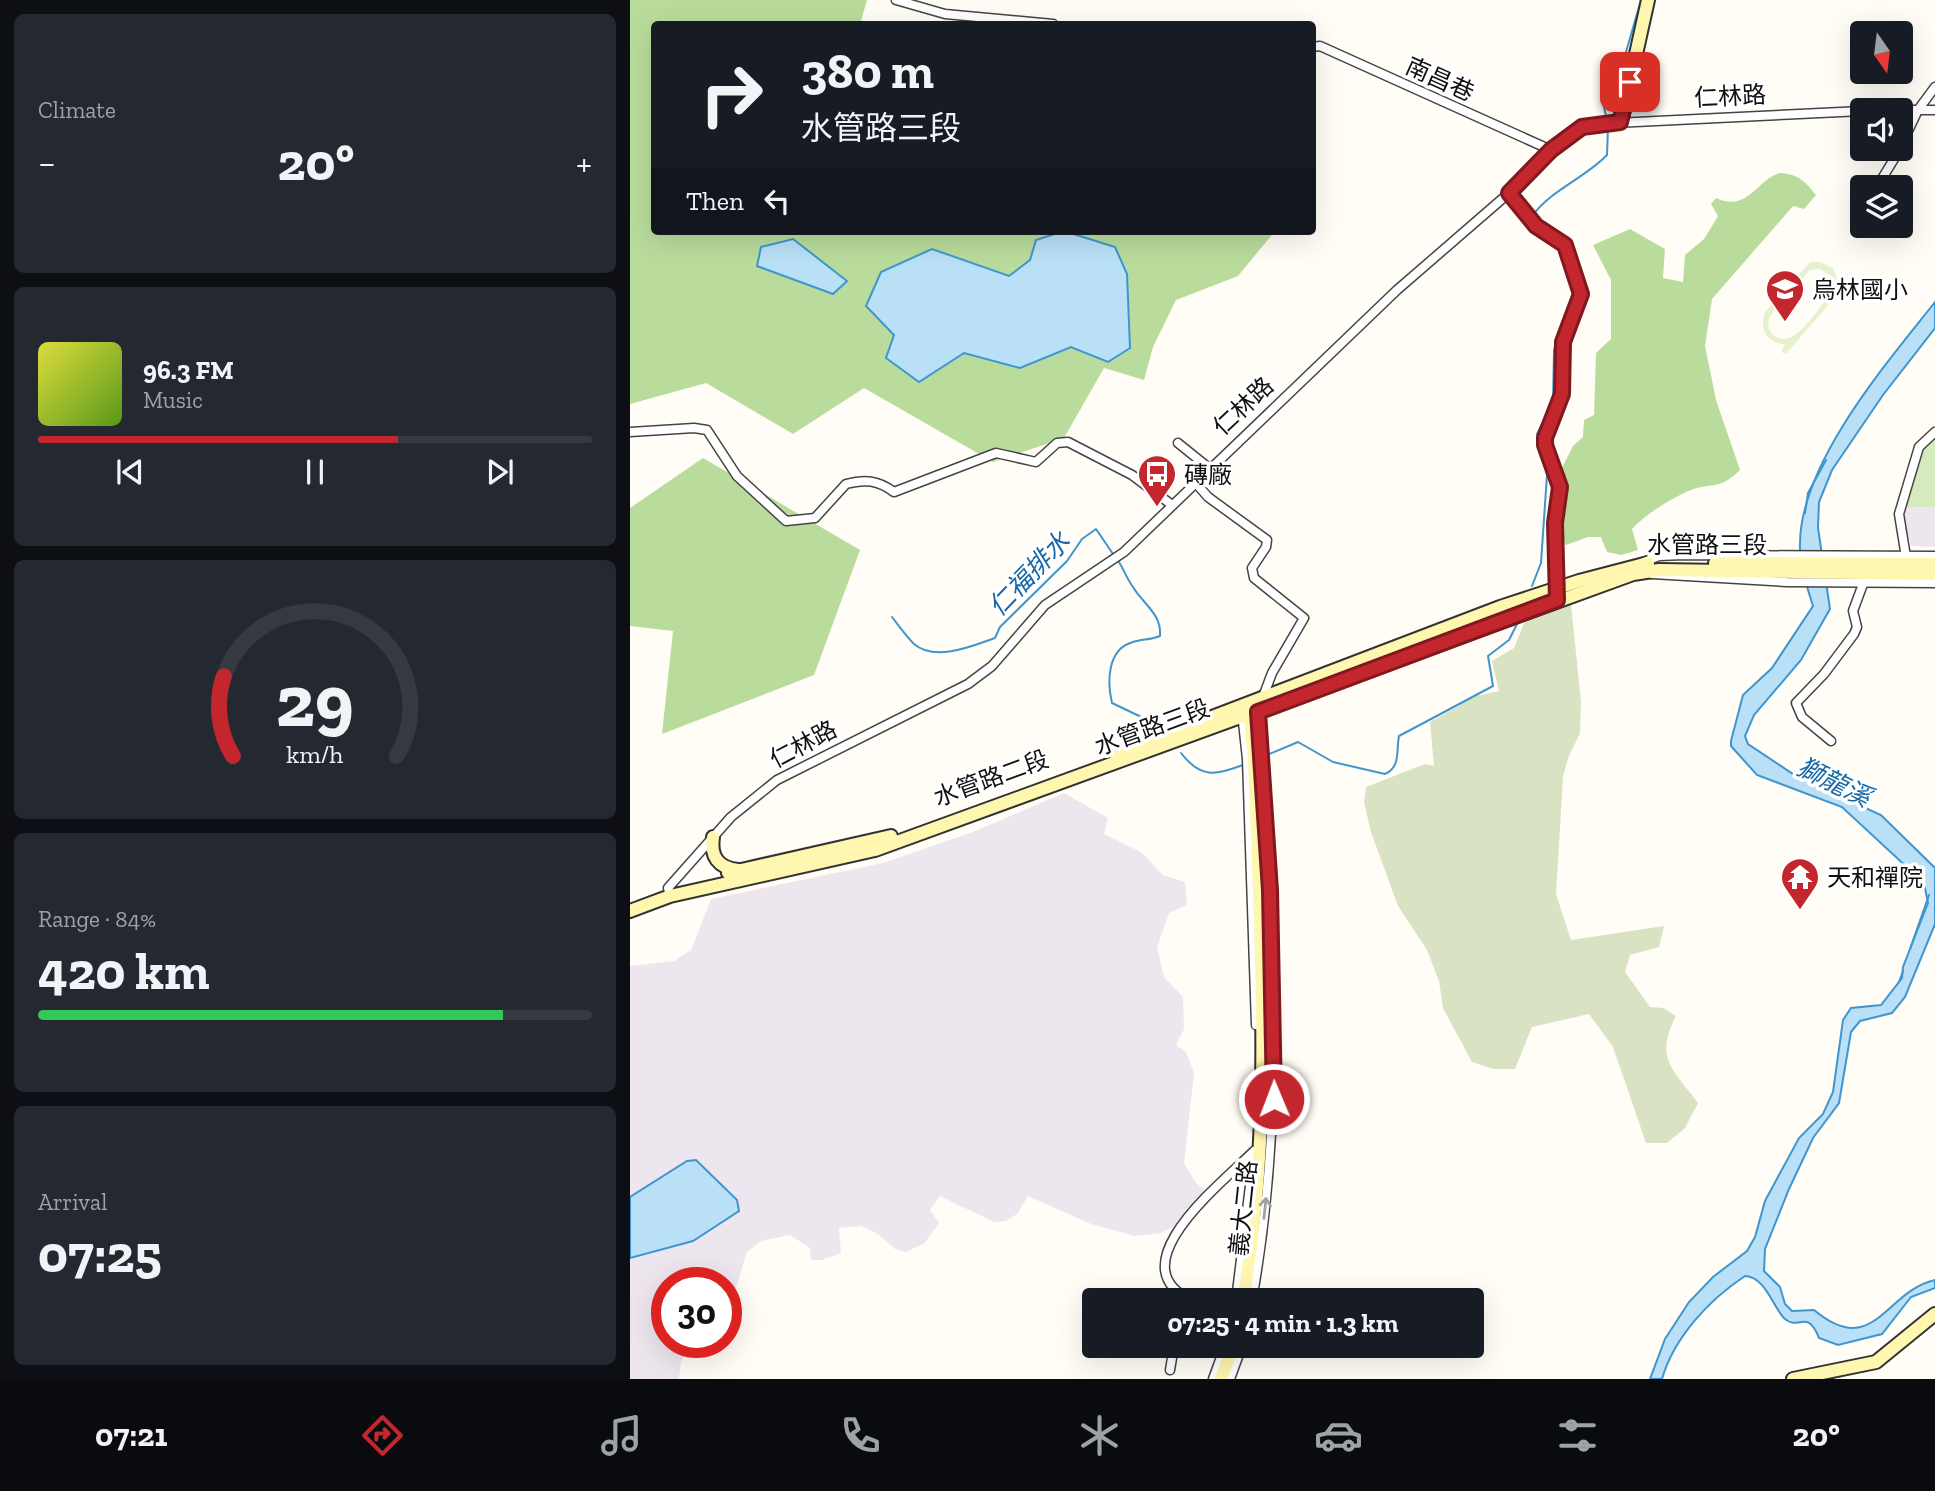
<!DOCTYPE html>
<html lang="en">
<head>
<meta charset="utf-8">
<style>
	body { margin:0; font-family:"Zilla Slab","Noto Sans TC",serif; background:#242831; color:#f1f3f6; height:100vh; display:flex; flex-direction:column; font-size:26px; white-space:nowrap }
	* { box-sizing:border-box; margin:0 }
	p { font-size:23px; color:#9ea1a6 }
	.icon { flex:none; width:38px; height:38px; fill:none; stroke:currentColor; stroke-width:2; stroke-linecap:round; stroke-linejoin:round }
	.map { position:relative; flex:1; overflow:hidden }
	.drawer { display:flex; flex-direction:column; gap:14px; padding:14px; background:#0d0f14; width:630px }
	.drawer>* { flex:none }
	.hud { position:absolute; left:21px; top:21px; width:665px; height:214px; border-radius:7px; box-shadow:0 7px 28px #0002; background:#171b24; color:#f1f3f6; overflow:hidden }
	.needle { width:46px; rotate:166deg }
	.buttons { position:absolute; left:1220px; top:21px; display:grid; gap:14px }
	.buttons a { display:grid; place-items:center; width:63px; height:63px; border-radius:7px; background:#171b24; box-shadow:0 7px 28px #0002; font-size:35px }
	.speed { position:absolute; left:21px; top:1267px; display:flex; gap:14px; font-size:35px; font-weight:700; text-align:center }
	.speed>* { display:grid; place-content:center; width:91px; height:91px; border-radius:50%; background:#171b24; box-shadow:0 7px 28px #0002; line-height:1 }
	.speed .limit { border:10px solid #d22; background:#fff; color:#111 }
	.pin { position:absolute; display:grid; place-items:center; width:60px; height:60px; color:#fff; margin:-30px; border-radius:14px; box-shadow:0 4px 10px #0006 }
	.me { position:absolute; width:77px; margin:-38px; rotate:359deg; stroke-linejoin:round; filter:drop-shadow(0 0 5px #0008) }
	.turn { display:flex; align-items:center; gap:24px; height:147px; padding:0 35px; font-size:32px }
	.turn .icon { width:91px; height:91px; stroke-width:2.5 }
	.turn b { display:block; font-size:49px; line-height:60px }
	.then { display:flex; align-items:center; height:66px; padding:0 35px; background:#0003; gap:14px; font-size:26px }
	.big { font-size:52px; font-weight:700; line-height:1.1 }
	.drawer .widget { flex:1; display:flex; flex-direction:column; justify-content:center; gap:10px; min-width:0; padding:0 24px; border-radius:10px; background:#242831 }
	.drawer .dial { align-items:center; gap:0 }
	.dial svg { height:182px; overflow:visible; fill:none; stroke:#363941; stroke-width:7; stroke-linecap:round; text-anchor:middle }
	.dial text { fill:#f1f3f6; stroke:none }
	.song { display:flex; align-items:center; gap:21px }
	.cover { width:84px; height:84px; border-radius:10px; background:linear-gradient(135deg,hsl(60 70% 55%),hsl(90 70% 35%)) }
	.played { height:7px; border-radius:4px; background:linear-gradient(90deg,#c4262e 65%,#363941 65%) }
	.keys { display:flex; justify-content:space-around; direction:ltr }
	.heat { display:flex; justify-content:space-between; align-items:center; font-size:38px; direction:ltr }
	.charge { height:10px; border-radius:5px; background:linear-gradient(90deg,#34c759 84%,#363941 0) }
	.trip { position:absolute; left:452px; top:1288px; width:402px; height:70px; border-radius:7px; background:#171b24; box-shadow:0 7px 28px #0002; font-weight:700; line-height:70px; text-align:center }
	.tab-bar { display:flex; height:112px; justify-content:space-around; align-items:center; background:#090b0e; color:#9ea1a6 }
	.tab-bar .icon { width:49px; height:49px }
	.tab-bar .active { color:#c4262e }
	.tab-bar b { font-size:32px; color:#f1f3f6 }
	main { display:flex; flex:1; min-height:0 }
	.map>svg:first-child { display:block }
	.industrial { fill:#eee6ef }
	.green { fill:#d5ebbd }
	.forest { fill:#b9dc9c }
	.cemetery { fill:#d9e3c4 }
	.pitch { fill:#e6f2cf; fill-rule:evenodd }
	.water { fill:#b9e0f7; stroke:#3f96cf; stroke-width:2 }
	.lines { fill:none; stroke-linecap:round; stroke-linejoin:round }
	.stream { stroke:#3f96cf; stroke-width:2 }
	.street-casing { stroke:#444; stroke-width:11 }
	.secondary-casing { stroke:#333; stroke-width:16 }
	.street { stroke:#fff; stroke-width:8 }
	.secondary { stroke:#fff6b0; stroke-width:12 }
	.oneway { stroke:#a0a0a0 }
	.route-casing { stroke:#7f191e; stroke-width:18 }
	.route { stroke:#c4262e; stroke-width:12 }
	.labels { text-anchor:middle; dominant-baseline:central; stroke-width:7; stroke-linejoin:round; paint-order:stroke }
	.street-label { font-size:24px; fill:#111; stroke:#fff }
	.poi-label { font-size:24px; fill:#111; stroke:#fff; text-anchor:start }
	.water-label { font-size:26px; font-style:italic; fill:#1768a6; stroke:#fff }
</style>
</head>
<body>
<main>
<section class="drawer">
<div class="widget"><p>Climate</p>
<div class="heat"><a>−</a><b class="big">20°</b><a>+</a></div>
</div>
<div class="widget">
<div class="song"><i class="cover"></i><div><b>96.3 FM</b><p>Music</p></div></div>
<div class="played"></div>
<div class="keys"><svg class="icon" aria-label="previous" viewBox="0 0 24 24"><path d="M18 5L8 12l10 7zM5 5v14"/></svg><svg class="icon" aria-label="pause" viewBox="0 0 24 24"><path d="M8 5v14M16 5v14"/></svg><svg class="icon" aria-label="next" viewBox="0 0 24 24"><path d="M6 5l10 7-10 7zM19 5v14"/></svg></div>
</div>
<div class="widget dial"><svg viewBox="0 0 100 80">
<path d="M14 69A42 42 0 1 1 86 69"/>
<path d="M14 69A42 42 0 0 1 10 34" stroke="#c4262e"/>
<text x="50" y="56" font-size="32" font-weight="700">29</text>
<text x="50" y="72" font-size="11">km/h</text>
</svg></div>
<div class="widget"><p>Range · 84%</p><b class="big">420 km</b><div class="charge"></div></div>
<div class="widget"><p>Arrival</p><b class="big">07:25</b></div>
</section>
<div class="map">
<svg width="1305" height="1379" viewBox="0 0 1305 1379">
	<rect width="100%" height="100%" fill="#fffdf5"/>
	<g class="industrial">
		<polygon points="1275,507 1305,507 1305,547 1281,546 1273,517"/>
		<polygon points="434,793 478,818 474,834 511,852 533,875 555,882 557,905 539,913 527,947 534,977 553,997 554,1029 546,1045 556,1052 564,1073 554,1163 566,1183 577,1191 549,1224 531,1233 505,1236 461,1224 398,1196 387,1214 376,1221 364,1222 310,1196 300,1210 309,1223 295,1243 276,1252 265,1249 248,1234 231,1226 209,1228 211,1253 192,1260 181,1260 180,1248 160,1235 131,1241 117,1252 101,1303 96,1304 96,1283 37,1283 37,1342 59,1342 51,1362 49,1379 0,1379 0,966 44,961 61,950 81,899 253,863 343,832"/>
	</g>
	<polygon class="green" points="1305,439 1305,507 1275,507 1294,448"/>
	<g class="forest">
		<polygon points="0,0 237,0 230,24 24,24 24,231 645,231 608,276 546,300 523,347 514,380 474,368 434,438 363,462 234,388 163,434 76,383 0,404"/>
		<path d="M1150,173C1168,174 1175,181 1186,195L1174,209L1163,206L1082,299L1075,346L1086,400L1110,470C1088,492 1080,481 1056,492C1037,501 1016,514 1002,529L1008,550L991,555L977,552L971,537H958L936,545C920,521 937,512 935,490C935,485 931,479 929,474L943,446L953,437L954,420L964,415L966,353L981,339V280L963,245L1000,229L1035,249L1033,278L1053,282L1055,255L1074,239L1088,216L1081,204L1086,198C1118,213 1127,179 1150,173Z"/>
		<polygon points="73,458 230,550 184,675 32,734 43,631 0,626 0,508"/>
	</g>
	<path class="cemetery" d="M941,604L951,702L950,733L938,758L933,777L926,894L941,940L1034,926L1029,947L1000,955L995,972L1020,1007L1033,1008L1046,1016C1024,1059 1043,1069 1068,1103L1055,1128L1037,1143H1016L983,1047L959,1014L902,1027L885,1069H863L842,1062L813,1008L809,981L797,950L768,906L741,832L734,802L736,787L795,764L804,766L800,722L846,696L869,691L862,661L884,648L895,621Z"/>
	<path class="pitch" d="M1180,262H1190L1203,268L1209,284L1214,278L1219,281L1156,354L1151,352L1155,344C1137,343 1129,330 1135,312ZM1189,269L1202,276V292C1191,305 1176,330 1161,337C1149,344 1133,331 1140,317C1149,301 1167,285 1180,270Z"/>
	<g class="water">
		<polygon points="434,231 485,247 497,274 500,348 478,362 441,347 390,368 334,353 289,382 256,358 264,335 236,306 251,272 302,249 379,276 400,260 406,240"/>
		<polygon points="163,239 217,281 203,294 127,266 131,247"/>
		<path d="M1305,302V328L1253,395L1202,470L1189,502L1188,528L1200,609L1171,660L1124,715L1115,736L1118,744L1166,776L1251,815L1305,868V924L1275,997L1262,1013L1230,1021L1221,1032L1209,1103L1183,1138L1159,1189L1135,1249L1134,1271L1150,1287L1155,1304L1162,1311L1184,1310C1244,1360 1255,1291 1305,1280V1288L1281,1297L1252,1334L1208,1345L1189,1338C1177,1308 1169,1331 1155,1319C1143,1308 1136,1277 1115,1276C1080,1299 1044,1337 1032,1379H1020L1035,1339L1059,1302L1083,1277L1117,1251L1125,1237L1135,1201L1169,1138L1193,1114L1203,1092L1213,1020L1221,1008L1251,1005L1272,978L1273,967L1298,903L1294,883L1212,807L1127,775L1101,746V741L1113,695L1142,668L1183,606C1177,587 1169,563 1170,543C1171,462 1256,364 1305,302Z"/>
		<polygon points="66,1160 107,1200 109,1211 63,1241 0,1258 0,1197 57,1161"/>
	</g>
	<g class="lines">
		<g class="stream">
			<polyline points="977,121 971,92 974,81 992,66 1011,0"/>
			<path d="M903,215C921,190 955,178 977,155L978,127"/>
			<polyline points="901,226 912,235"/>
			<polyline points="1175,513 1178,493 1196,460"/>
			<path d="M489,562C494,570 497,579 503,587C513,604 532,614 530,636C521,640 512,639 503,642C477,649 477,682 482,703L528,725"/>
			<polyline points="902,586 911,563 917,475 907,434 923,402 924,350 943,296 936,260"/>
			<path d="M262,617C269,626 276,636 284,644C305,662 342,646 365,638L370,627L437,561L452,539L466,529L483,554"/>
			<path d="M551,753C571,779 585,775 613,765"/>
			<path d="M637,755L668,742L703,762L755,774C771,767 766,750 769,736L863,686L858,656L879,640L887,624"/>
			<polyline points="1280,949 1299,895"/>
			<polyline points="1269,982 1273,971"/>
		</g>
		<defs>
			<g id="street">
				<polyline points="266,0 315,14 423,24"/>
				<polyline points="682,47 690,46 921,150"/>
				<polyline points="1243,110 1305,110"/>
				<polyline points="1270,148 1288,110 1305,87"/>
				<polyline points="1247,187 1270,149"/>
				<polyline points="879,193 906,226 935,245 951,294 933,342 932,394 915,438 915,445 930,487 925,523 927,600"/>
				<path d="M0,432L64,428L77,430L107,476L156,521L185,518L216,484C235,479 248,480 264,492L366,453L406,462L427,443L438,442L502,475L542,505"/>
				<polyline points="548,443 579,468"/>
				<polyline points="564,481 578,497 637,540 636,547 622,568 624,578 674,618 642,673 633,697"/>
				<polyline points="1273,561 1276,557 1269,514 1289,447 1305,432"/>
				<polyline points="1014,562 1029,556 1054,555 1305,556"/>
				<polyline points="1022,574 1157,582 1305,583"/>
				<polyline points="612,713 617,759 626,1025"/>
				<polyline points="1201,741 1172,717 1166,703 1194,674 1224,634 1227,627 1223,611 1233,584"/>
				<polyline points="40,896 38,888 101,817 147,780 338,684 362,666 415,605 494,552 767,290 879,193 921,150 952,127 964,124 1232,111"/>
				<path d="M561,1300C486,1265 593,1182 624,1151"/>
				<polyline points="606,1300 624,1153"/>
				<path d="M622,1300C650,1145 647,985 635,829C632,788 634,747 627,707"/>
				<polyline points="540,1370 544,1346"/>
				<polyline points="583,1379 595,1346"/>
				<polyline points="600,1379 612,1346"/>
			</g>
			<g id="secondary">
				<polyline points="991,122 1018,0"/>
				<polyline points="1085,563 1305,564"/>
				<polyline points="485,754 870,607 949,581 1018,563"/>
				<path d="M83,837C80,856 88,868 108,870"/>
				<polyline points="98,873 261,836"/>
				<polyline points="0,911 40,896 245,850 1003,574 1029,570 1305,574"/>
				<path d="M613,1300C644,1121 630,940 624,759L619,707"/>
				<polyline points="591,1379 603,1346"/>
				<polyline points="1163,1379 1246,1362 1305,1314"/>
			</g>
		</defs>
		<use href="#street" class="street-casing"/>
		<use href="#secondary" class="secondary-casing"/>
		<use href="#street" class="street"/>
		<use href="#secondary" class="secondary"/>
	</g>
	<defs><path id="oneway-shaft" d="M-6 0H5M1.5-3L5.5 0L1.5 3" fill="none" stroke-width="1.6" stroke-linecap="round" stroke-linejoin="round" transform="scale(1.75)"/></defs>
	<use class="oneway" href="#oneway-shaft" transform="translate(635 1208) rotate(-84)"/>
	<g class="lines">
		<defs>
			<polyline id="route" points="644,1099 640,890 628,712 927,600 925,523 930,487 915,445 915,438 932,394 933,342 951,294 935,245 906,226 879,193 921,150 952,127 990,122 1000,82"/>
		</defs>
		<use href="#route" class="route-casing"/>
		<use href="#route" class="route"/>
	</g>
	<defs>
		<symbol id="school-pin" viewBox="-11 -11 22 30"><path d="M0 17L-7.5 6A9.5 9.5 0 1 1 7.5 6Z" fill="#c4262e" stroke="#fff"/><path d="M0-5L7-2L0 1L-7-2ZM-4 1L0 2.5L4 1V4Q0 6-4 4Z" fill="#fff"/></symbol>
		<symbol id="bus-pin" viewBox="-11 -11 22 30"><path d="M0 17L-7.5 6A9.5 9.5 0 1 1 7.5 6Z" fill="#c4262e" stroke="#fff"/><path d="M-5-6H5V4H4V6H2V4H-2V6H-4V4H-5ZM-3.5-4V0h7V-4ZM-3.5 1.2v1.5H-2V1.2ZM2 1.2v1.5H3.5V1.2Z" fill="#fff"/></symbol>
		<symbol id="temple-pin" viewBox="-11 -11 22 30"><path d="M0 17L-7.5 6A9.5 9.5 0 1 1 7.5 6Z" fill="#c4262e" stroke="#fff"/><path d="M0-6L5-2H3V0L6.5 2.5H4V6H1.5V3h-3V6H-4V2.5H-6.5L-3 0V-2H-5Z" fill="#fff"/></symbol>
	</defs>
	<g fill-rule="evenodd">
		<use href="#school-pin" x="1133" y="267" width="44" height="60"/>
		<use href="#bus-pin" x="505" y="452" width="44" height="60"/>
		<use href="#temple-pin" x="1148" y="855" width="44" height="60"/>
	</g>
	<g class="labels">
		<g class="street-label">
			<text transform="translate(810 79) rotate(24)">南昌巷</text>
			<text transform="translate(1100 96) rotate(-3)">仁林路</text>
			<text transform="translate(613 406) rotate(-43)">仁林路</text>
			<text x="1077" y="544">水管路三段</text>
			<text transform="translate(522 727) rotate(-20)">水管路三段</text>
			<text transform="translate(173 744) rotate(-28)">仁林路</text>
			<text transform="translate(361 778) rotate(-20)">水管路二段</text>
			<text transform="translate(613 1208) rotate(-84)">義大二路</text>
		</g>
		<g class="poi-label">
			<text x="1182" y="289">烏林國小</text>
			<text x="554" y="474">磚廠</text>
			<text x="1197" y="877">天和禪院</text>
		</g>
		<g class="water-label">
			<text transform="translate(399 574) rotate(-46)">仁福排水</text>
			<text transform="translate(1204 782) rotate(26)">獅龍溪</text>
		</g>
	</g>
</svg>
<div class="buttons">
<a><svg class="needle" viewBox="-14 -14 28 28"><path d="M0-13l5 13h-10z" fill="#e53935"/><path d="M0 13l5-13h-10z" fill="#9ea1a6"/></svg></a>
<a><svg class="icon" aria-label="sound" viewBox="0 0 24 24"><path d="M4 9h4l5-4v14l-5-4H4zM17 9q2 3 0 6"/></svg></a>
<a><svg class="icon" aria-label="layers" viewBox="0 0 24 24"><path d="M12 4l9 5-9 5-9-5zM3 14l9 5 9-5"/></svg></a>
</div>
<div class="speed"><div class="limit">30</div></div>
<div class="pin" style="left:1000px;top:82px;background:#d93025"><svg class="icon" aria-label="arrive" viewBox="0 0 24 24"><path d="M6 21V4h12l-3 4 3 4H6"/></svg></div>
<svg class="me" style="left:644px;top:1099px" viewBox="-20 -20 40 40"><circle r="17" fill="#c4262e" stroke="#fff" stroke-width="3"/><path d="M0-11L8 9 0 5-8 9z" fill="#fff"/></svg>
<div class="trip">07:25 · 4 min · 1.3 km</div>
<div class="hud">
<div class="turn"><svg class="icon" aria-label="right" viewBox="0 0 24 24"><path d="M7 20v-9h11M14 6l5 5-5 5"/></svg><div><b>380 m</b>水管路三段</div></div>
<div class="then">Then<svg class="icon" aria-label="left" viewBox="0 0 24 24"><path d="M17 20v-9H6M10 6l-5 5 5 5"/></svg></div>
</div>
</div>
</main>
<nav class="tab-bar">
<b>07:21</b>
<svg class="icon active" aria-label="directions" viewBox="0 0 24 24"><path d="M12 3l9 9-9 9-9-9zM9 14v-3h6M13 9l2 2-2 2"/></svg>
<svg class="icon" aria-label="music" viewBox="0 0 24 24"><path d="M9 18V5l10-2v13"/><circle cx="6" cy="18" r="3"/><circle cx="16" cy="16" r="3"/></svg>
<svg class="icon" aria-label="phone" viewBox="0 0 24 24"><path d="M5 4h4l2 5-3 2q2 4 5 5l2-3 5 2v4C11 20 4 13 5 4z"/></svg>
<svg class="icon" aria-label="climate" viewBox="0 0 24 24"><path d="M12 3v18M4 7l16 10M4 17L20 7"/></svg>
<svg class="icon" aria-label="car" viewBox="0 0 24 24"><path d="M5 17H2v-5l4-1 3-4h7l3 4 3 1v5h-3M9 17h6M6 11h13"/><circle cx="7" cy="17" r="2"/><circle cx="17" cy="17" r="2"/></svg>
<svg class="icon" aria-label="filters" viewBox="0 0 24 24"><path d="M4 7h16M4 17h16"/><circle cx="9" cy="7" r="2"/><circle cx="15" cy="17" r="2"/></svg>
<b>20°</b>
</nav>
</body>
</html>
